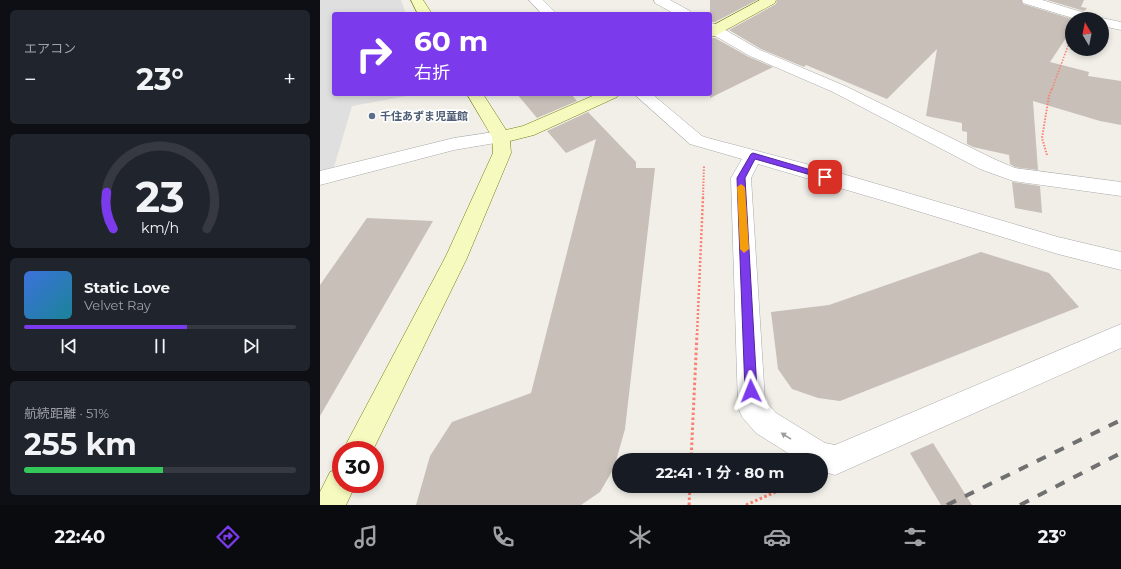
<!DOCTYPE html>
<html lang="ja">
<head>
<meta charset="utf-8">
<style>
	body { margin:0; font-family:Montserrat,"Noto Sans JP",sans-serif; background:#20242c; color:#f1f3f6; height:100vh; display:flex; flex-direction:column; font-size:15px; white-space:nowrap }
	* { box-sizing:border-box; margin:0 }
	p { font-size:13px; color:#9ea1a6 }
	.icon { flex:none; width:22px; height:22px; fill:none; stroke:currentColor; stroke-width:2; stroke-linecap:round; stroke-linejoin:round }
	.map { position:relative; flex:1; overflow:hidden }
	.side { display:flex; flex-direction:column; gap:10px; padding:10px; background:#0d0f14; width:320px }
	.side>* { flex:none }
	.hud { position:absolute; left:12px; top:12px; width:380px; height:84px; border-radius:4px; box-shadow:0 2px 6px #0003; background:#7c3aed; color:#fff; overflow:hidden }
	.needle { width:26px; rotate:350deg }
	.controls { position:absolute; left:745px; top:12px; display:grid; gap:8px }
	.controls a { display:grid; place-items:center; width:44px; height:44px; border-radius:50%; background:#171b24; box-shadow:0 2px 6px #0003; font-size:20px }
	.speed { position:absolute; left:12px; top:441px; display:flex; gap:8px; font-size:20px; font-weight:700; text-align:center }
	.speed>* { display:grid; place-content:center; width:52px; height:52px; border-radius:50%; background:#171b24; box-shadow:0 2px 6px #0003; line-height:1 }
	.speed .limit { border:6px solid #d22; background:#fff; color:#111 }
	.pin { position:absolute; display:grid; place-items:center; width:34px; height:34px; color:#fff; margin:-17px; border-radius:8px; box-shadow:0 2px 6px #0006 }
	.me { position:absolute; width:44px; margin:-22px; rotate:358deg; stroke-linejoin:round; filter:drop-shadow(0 0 3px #0008) }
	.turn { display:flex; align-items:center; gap:14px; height:84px; padding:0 16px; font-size:18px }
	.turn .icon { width:52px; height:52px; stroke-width:2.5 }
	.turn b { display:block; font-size:28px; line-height:34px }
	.big { font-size:30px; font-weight:700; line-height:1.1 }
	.side .widget { flex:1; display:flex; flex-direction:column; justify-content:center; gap:6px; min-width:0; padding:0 14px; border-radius:6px; background:#20242c }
	.side .dial { align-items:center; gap:0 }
	.dial svg { height:104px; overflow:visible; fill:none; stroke:#363941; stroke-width:7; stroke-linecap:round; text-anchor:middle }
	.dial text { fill:#f1f3f6; stroke:none }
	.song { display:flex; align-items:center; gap:12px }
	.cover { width:48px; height:48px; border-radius:6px; background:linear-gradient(135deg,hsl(220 70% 55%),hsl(190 70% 35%)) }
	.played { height:4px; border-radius:2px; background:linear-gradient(90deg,#7c3aed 60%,#363941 60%) }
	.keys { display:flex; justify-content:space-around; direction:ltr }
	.heat { display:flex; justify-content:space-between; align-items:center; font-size:22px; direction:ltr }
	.charge { height:6px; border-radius:3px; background:linear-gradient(90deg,#34c759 51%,#363941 0) }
	.trip { position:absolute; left:292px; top:453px; width:216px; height:40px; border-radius:20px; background:#171b24; box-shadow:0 2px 6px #0003; font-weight:700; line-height:40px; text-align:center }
	.tabs { display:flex; height:64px; justify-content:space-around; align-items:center; background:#090b0e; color:#9ea1a6 }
	.tabs .icon { width:28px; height:28px }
	.tabs .active { color:#7c3aed }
	.tabs b { font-size:18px; color:#f1f3f6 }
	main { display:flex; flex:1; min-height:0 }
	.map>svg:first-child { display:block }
	.residential { fill:#e0dfdf }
	.building { fill:#c7bfb8 }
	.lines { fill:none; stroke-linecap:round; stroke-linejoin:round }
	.street-casing { stroke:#a9a9a9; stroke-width:1 }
	.secondary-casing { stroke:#707d05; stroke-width:1 }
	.path-far3 { stroke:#fa8072; stroke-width:1.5; stroke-dasharray:1.5 1.5; stroke-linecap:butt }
	.path-far2 { stroke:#fa8072; stroke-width:2; stroke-dasharray:1.5 1.5; stroke-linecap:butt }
	.path-far1 { stroke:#fa8072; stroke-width:2.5; stroke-dasharray:2 2; stroke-linecap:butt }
	.path { stroke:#fa8072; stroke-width:3; stroke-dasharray:2.5 2.5; stroke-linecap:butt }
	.street { fill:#fff; fill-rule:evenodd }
	.secondary { fill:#f7fabf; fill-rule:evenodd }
	.rail { stroke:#707070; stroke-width:4; stroke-dasharray:10 10; stroke-linecap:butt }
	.oneway { fill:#9c9c9c }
	.route { fill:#7c3aed; stroke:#51269a }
	.slow { fill:#f59e0b }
	.service-dot { fill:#5c6f8a; stroke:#fff; stroke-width:1.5 }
	.labels { text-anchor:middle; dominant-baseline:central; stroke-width:3.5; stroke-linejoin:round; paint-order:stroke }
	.far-service-label { font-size:11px; font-weight:bold; fill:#4e5e75; stroke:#fff; text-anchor:start }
</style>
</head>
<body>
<main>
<section class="side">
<div class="widget"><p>エアコン</p>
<div class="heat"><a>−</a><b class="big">23°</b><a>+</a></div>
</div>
<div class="widget dial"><svg viewBox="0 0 100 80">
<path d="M14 69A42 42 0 1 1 86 69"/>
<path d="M14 69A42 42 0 0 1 9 41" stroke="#7c3aed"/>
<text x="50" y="56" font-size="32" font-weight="700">23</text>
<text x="50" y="72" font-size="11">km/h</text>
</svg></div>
<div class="widget">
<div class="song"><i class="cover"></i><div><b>Static Love</b><p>Velvet Ray</p></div></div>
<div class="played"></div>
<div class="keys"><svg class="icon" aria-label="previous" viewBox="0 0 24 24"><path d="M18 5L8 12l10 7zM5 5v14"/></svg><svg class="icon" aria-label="pause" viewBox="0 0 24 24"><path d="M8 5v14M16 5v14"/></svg><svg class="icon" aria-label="next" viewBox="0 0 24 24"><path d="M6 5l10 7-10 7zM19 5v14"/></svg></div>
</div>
<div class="widget"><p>航続距離 · 51%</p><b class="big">255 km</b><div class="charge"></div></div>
</section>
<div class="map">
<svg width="801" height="505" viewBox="0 0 801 505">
	<rect width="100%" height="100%" fill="#f2efe9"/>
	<polygon class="residential" points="0,0 81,0 86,14 14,14 14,94 98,94 32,106 14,167 0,171"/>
	<g class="building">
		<polygon points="390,0 437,0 395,22 390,22"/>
		<polygon points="457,0 701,0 703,4 752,19 752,29 730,62 769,72 768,76 801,81 801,125 780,121 713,101 718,170 695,167 690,164 689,155 653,147 647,144 647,132 642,131 642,123 606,116 617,49 567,99 486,65 484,67 441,49 409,30 456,4"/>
		<polygon points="727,0 764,0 761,7 767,8 764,11"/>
		<polygon points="390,38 395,38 429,57 453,67 390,98"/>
		<polygon points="197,94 251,94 257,101 217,118"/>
		<polygon points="268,112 316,162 316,168 335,168 305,429 294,468 280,492 261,505 96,505 110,456 132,422 211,393 276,139 246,153 227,131"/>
		<polygon points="692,182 720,186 722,213 695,208"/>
		<polygon points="47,218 113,221 0,416 0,285"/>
		<polygon points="661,252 729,273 759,307 520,401 498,398 472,389 458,369 451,312 509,305"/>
		<polygon points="613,443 652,505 621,505 590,453"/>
	</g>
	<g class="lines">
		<defs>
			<g id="street">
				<polygon points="209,0 223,0 237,14 222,14"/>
				<polygon points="334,0 350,0 370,11 372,14 355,14 335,3"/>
				<polygon points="702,0 722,0 775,16 777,19 756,19 703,3"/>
				<polygon points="782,18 801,22 801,30 782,26 782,19 778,19"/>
				<polygon points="390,23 395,24 440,50 525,86 674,159 695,168 801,182 801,196 693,181 660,169 513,92 430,56 390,33"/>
				<polygon points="314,94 332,94 382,136 388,138 509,170 738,237 801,252 801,270 738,254 568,202 438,164 431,178 445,401 456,413 505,443 515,445 801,324 801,348 515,475 501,471 501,460 479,460 436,433 422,417 418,407 411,178 422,159 370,144"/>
				<polygon points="181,131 187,133 190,137 187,141 134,150 0,185 0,171 134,138"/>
			</g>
			<g id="secondary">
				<polygon points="91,0 103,0 112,14 98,14"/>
				<polygon points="440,0 456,0 455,3 395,36 390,37 390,27"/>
				<polygon points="147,94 163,94 186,130 203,126 277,94 299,94 297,97 214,135 190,141 191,153 147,258 53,450 23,450 126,256 173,153 172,137"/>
				<polygon points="21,468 21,484 36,484 26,505 0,505 0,492 10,472"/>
			</g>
		</defs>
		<use href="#street" class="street-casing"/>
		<use href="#secondary" class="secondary-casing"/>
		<polyline class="path-far3" points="732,89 752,35"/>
		<g class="path-far2">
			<polyline points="727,155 722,138 729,96 732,88"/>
			<polyline points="383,198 384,165"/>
		</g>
		<polyline class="path-far1" points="377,335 383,197"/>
		<g class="path">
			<polyline points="371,460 377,334"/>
			<polyline points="369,505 370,486"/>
			<polyline points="426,505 469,486"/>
		</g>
		<use href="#street" class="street"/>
		<use href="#secondary" class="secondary"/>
		<g class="rail">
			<polyline points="627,505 801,420"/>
			<polyline points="700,505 801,453"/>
		</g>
	</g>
	<defs><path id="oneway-solid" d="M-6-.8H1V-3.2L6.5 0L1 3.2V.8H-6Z"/></defs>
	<use class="oneway" href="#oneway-solid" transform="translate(466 436) rotate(-148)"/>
	<polygon class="route" points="433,153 508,175 509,177 505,179 435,159 425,178 437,391 435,395 431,396 427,395 425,391 417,178 431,154"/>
	<polygon class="slow" points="421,184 425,187 429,249 424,253 420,249 417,187"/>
	<circle class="service-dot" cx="52" cy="116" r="4"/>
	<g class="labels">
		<g class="far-service-label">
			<text x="60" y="116">千住あずま児童館</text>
		</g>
	</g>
</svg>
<div class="controls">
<a><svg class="needle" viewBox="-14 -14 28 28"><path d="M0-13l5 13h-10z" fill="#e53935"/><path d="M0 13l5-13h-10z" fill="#9ea1a6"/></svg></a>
</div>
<div class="speed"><div class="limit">30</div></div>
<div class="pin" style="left:505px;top:177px;background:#d93025"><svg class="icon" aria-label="arrive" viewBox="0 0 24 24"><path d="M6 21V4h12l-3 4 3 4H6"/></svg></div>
<svg class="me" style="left:431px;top:391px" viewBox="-20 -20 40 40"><path d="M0-17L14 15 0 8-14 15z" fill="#7c3aed" stroke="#fff" stroke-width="4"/></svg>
<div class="trip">22:41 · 1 分 · 80 m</div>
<div class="hud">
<div class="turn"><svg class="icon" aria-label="right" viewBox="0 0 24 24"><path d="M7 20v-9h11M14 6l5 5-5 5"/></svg><div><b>60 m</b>右折</div></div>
</div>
</div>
</main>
<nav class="tabs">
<b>22:40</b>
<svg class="icon active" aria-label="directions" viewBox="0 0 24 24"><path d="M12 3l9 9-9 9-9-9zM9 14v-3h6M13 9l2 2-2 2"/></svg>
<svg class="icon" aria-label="music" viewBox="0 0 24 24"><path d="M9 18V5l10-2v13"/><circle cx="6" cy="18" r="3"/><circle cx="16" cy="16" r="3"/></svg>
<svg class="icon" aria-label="phone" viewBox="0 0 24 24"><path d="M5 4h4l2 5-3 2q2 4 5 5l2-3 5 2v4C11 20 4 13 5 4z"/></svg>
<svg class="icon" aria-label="climate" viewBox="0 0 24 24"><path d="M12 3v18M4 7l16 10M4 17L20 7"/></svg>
<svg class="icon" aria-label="car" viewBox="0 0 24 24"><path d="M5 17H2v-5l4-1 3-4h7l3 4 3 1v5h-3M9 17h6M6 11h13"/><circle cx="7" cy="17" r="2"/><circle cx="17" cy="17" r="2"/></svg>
<svg class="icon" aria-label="filters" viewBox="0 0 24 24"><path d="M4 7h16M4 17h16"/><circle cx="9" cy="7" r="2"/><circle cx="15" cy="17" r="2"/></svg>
<b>23°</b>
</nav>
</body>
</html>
